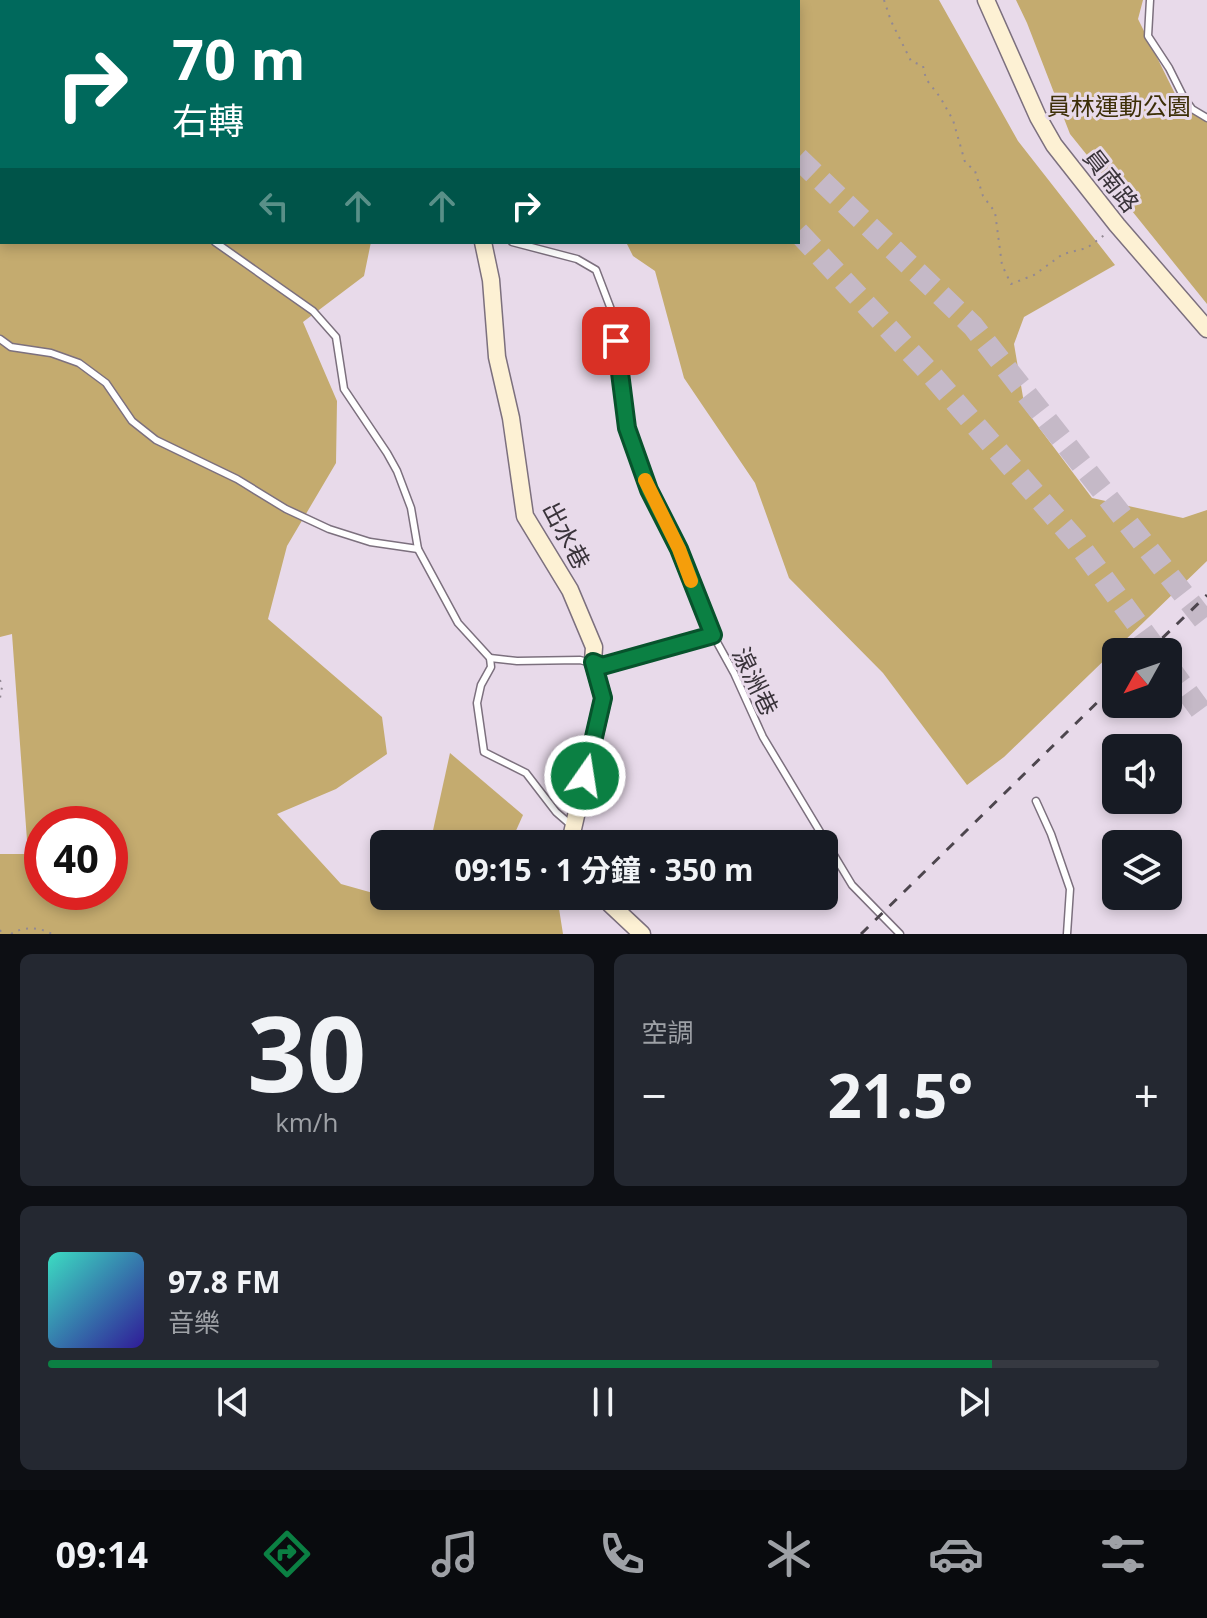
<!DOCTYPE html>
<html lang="zh-TW">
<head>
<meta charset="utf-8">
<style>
	body { margin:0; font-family:"Open Sans","Noto Sans TC",sans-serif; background:#242831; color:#f1f3f6; height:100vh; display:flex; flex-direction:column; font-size:30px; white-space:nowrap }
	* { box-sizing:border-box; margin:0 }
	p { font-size:26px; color:#9ea1a6 }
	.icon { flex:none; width:44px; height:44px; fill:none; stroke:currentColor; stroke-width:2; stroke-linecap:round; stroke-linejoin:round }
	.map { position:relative; height:934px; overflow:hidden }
	.side { display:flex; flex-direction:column; gap:20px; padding:20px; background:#0d0f14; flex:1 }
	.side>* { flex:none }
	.guide { position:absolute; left:0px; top:0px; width:800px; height:244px; box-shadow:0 4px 12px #0003; background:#00695c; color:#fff; overflow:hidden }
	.needle { width:52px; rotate:230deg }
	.tools { position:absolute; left:1102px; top:638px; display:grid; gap:16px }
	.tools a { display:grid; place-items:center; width:80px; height:80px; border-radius:12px; background:#171b24; box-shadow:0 4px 12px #0003; font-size:40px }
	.speed { position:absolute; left:24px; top:806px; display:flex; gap:16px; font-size:40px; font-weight:700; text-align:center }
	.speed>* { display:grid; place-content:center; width:104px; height:104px; border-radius:50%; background:#171b24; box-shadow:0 4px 12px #0003; line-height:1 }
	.speed .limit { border:12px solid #d22; background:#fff; color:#111 }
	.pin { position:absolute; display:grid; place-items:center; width:68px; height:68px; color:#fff; margin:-34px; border-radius:16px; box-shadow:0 4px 12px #0006 }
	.me { position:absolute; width:88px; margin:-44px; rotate:13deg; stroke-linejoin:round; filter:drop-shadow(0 0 6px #0008) }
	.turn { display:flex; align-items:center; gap:28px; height:168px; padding:0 40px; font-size:36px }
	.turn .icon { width:104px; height:104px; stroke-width:2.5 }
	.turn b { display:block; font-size:56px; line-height:68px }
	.lanes { display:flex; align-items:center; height:76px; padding:0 40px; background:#0003; justify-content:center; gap:40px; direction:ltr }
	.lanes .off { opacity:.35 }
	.big { font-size:60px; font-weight:700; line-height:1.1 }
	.side .card { flex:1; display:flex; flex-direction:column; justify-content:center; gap:12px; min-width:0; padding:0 28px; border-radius:12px; background:#242831 }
	.side .dial { align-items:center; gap:0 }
	.dial b { font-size:104px; line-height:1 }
	.song { display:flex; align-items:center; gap:24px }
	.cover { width:96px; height:96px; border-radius:12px; background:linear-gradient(135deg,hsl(170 70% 55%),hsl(250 70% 35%)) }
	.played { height:8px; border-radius:4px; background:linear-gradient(90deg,#0b8043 85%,#363941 85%) }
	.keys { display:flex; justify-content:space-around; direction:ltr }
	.heat { display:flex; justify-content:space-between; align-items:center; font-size:44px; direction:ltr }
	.side .tiles { flex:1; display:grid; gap:20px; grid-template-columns:1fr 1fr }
	.card:last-child { grid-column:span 2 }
	.trip { position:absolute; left:370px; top:830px; width:468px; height:80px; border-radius:12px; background:#171b24; box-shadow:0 4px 12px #0003; font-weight:700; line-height:80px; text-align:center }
	.dock { display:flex; height:128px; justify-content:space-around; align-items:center; background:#090b0e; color:#9ea1a6 }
	.dock .icon { width:56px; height:56px }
	.dock .on { color:#0b8043 }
	.dock b { font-size:36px; color:#f1f3f6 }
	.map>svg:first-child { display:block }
	.green { fill:#c4ab6f; fill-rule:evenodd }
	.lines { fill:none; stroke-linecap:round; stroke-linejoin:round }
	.highway-tunnel { stroke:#c5b9c7; stroke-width:22; stroke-dasharray:22 11; stroke-linecap:butt }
	.lane-casing { stroke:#7c707e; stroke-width:9 }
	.secondary-casing { stroke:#7c707e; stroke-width:19 }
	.path { stroke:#928893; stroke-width:2; stroke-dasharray:2 6; stroke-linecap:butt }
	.lane { stroke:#fff; stroke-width:6 }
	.secondary { stroke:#fdf1d4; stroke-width:16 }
	.rail { stroke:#4d464e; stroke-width:3; stroke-dasharray:10 10; stroke-linecap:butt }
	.route-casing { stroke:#07532c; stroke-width:20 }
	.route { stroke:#0b8043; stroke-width:14 }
	.slow { stroke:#f59e0b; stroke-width:14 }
	.labels { text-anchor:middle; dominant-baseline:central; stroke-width:6; stroke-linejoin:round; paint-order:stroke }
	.park-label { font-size:24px; fill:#3d2f08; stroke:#e8daea }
	.street-label { font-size:24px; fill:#39333a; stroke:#e8daea }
</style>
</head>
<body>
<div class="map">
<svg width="1207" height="934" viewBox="0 0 1207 934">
	<rect width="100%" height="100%" fill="#e8daea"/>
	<g class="green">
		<path d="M0,0H361V2H2V242H371L364,276L303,322L337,401L336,463L287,546L268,619L382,717L387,754L336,789L277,814L341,884L398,900L400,896H557L563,934H0V854H28L12,634L0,637ZM42,824H110V892H42Z"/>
		<polygon points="577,0 939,0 1018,141 1115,265 1024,317 1014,344 1025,409 1092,498 1183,518 1207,510 1207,561 1004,757 967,785 883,673 789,578 755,483 684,378 655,271 633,256 626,242 798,242 798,2 579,2"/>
		<polygon points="1016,0 1143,0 1138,19 1181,106 1207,114 1207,304 1070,134 1027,23"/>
		<polygon points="450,753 523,815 510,844 430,844"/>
	</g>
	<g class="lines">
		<g class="highway-tunnel">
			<polyline points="550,0 553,2"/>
			<polyline points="632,0 634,2"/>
			<polyline points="798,158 973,326 1207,624"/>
			<polyline points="798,232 931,374 1076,541 1158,652"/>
			<polyline points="1168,666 1207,719"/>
		</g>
		<defs>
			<g id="lane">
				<polyline points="1150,0 1148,36 1169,68 1184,98 1192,109 1207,118"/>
				<polyline points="215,242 313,311 336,337 344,389 387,453 397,471 411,508 418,549 458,623 490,658 491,667 481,685 477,703 484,752 526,773 556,812 571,825"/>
				<polyline points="512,242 577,259 596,270 612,312 627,428 649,490 679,549 713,635 734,673 763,737 852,885 900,934"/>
				<polyline points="0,339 11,347 51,353 79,363 106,383 132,421 156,440 237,479 286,509 329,529 370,542 418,549"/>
				<polyline points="490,658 517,661 580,660 602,666 713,635"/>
				<polyline points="1036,801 1051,834 1070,889 1067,934"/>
			</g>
			<g id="secondary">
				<polyline points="465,0 465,2"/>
				<polyline points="986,0 1038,117 1054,145 1117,225 1207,329"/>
				<polyline points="483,242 491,280 497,357 511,418 525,516 570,590 594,647 593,662 603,698 570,842 571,844"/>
				<polyline points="605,896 610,904 642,934"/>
			</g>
		</defs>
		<use href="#lane" class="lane-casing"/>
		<use href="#secondary" class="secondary-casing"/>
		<g class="path">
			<polyline points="884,0 891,21 911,61 923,66 926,79 940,97 953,120 965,162 975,171 983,196 995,212 1002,265 1011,284 1034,275 1063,254 1087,248 1107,233"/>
			<polyline points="0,680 2,687 0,698"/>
			<polyline points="0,930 2,934"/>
			<path d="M11,934C24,926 39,927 52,934"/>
		</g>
		<use href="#lane" class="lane"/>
		<use href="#secondary" class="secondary"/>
		<g class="rail">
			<polyline points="1148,652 1207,595"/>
			<polyline points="861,934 1116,684"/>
		</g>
	</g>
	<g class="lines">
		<defs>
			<polyline id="route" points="585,776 603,698 593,662 602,666 713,635 679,549 649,490 627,428 616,341"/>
		</defs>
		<use href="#route" class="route-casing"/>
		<use href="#route" class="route"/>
		<polyline class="slow" points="645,480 679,549 691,581"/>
	</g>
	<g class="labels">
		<g class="park-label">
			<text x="1119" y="105">員林運動公園</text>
		</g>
		<g class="street-label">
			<text transform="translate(1112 180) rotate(52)">員南路</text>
			<text transform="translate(567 535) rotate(62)">出水巷</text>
			<text transform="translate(756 681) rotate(64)">湶洲巷</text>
		</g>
	</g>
</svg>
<div class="tools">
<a><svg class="needle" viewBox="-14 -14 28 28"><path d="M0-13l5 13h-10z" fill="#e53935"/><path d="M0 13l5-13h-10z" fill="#9ea1a6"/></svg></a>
<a><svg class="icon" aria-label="sound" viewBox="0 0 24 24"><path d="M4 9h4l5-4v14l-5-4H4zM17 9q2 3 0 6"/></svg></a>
<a><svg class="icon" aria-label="layers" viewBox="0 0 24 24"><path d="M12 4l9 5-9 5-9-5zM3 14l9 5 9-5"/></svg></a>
</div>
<div class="speed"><div class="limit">40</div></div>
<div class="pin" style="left:616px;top:341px;background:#d93025"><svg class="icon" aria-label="arrive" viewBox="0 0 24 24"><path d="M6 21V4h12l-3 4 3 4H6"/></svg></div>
<svg class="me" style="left:585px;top:776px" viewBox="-20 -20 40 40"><circle r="17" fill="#0b8043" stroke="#fff" stroke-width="3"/><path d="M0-11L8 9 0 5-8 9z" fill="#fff"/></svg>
<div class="trip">09:15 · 1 分鐘 · 350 m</div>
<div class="guide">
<div class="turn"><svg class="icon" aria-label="right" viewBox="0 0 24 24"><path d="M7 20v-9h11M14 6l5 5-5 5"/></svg><div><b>70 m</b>右轉</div></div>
<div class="lanes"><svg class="icon off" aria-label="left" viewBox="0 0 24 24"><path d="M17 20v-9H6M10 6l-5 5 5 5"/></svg><svg class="icon off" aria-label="ahead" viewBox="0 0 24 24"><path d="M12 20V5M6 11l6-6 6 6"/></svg><svg class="icon off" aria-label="ahead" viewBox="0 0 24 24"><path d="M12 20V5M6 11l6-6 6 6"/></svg><svg class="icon" aria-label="right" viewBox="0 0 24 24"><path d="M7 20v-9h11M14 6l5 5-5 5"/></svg></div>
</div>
</div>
<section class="side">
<div class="tiles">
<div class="card dial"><b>30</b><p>km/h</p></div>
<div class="card"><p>空調</p>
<div class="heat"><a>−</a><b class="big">21.5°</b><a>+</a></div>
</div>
<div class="card">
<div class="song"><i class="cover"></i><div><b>97.8 FM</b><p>音樂</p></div></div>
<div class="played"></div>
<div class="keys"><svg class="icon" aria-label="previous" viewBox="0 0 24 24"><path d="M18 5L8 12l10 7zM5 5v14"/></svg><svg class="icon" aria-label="pause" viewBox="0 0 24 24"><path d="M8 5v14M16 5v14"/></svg><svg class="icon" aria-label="next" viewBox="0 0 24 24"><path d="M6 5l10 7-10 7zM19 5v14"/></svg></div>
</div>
</div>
</section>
<nav class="dock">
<b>09:14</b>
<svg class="icon on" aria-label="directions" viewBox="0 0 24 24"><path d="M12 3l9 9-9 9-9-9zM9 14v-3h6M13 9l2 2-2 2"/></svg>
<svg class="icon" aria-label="music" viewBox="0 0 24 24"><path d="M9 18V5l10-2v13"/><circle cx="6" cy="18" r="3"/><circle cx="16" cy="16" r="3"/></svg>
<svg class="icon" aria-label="phone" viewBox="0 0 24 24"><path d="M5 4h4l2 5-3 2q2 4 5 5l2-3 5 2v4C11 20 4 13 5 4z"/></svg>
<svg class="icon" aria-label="climate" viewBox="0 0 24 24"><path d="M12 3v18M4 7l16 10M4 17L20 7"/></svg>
<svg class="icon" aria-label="car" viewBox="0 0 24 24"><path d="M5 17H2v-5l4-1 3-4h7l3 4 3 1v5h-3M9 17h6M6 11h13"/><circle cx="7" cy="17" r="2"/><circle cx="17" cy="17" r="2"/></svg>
<svg class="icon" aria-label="filters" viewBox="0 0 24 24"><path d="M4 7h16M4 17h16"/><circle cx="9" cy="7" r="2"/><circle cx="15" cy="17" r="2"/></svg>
</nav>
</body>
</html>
